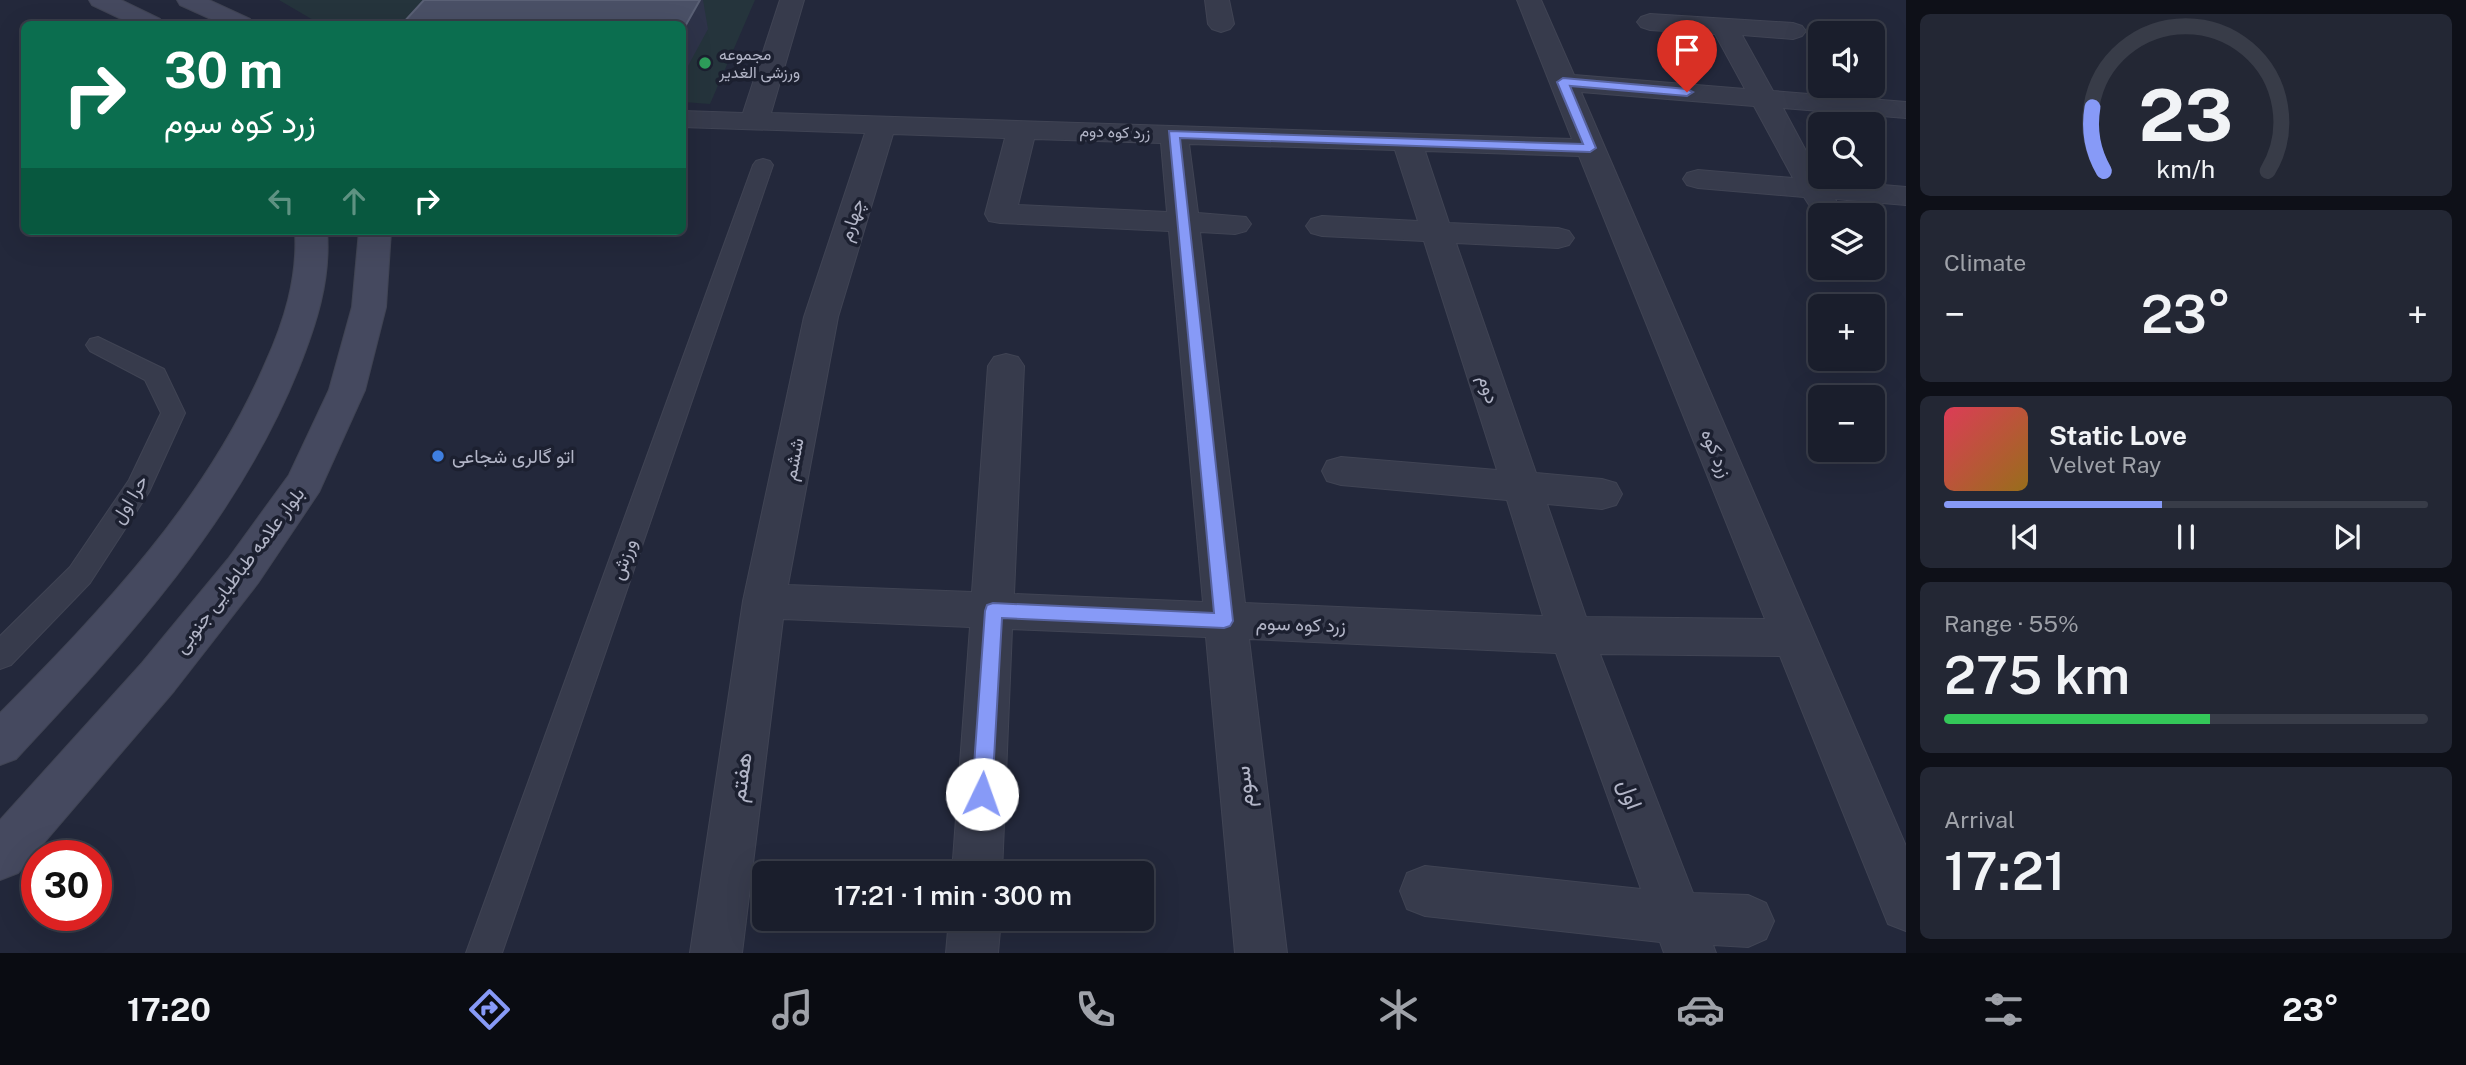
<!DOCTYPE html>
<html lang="en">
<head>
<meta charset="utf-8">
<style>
	body { margin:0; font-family:"Public Sans",Vazirmatn,sans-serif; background:#232734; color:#f1f3f6; height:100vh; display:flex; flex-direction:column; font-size:26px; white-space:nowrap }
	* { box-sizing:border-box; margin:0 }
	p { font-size:23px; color:#9fa2a9 }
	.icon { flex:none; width:38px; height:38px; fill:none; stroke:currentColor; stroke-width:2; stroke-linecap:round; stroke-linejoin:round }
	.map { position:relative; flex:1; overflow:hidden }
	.side { display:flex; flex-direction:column; gap:14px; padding:14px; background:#0e1018; width:560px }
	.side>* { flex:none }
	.banner { position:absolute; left:21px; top:21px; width:665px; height:214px; border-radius:10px; box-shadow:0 7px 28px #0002,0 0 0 2px #383c48; background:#0b6e4f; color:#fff; overflow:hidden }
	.fabs { position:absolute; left:1808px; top:21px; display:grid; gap:14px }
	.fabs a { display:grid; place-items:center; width:77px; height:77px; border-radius:10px; background:#1a1e2c; box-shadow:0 7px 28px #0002,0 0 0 2px #383c48; font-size:35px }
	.speed { position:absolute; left:21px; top:840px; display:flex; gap:14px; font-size:35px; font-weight:700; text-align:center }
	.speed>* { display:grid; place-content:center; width:91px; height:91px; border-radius:50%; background:#1a1e2c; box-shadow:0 7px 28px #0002,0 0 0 2px #383c48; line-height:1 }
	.speed .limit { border:10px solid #d22; background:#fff; color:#111 }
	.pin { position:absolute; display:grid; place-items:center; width:60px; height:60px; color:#fff; margin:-72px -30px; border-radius:50% 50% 50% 0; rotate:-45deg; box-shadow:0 0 7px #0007 }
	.pin .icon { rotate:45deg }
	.me { position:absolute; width:77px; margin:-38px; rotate:3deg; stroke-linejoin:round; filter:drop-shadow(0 0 5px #0008) }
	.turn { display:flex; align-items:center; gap:24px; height:147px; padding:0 28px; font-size:32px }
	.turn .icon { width:91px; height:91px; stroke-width:2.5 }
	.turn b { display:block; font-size:49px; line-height:60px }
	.lanes { display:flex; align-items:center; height:66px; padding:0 28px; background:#0003; justify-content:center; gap:35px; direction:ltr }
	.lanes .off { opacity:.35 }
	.big { font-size:52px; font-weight:600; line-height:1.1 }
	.side .widget { flex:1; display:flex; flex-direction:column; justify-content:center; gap:10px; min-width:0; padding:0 24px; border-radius:10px; background:#232734 }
	.side .dial { align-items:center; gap:0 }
	.dial svg { height:182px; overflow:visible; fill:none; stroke:#383c48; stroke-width:7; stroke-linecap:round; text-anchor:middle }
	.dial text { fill:#f1f3f6; stroke:none }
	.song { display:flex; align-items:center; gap:21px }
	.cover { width:84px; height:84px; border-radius:10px; background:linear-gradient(135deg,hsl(350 70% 55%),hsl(40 70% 35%)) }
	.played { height:7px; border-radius:4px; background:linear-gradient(90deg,#879af7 45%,#383c48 45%) }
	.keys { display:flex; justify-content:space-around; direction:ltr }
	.heat { display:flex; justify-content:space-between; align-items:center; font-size:38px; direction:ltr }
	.charge { height:10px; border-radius:5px; background:linear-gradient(90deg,#34c759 55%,#383c48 0) }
	.trip { position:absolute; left:752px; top:861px; width:402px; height:70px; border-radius:10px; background:#1a1e2c; box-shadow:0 7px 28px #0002,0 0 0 2px #383c48; font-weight:600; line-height:70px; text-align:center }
	.tab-bar { display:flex; height:112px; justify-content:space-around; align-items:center; background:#0a0c12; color:#9fa2a9 }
	.tab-bar .icon { width:49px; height:49px }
	.tab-bar .current { color:#879af7 }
	.tab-bar b { font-size:32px; color:#f1f3f6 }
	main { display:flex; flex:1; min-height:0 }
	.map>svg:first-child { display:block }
	.green { fill:#25343c }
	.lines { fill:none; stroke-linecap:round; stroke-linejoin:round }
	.service-casing { stroke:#404454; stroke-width:2 }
	.minor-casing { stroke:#404454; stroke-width:2 }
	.secondary-casing { stroke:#404454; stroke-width:2 }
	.service { fill:#373b4c; fill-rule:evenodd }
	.minor { fill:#373b4c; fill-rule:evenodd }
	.secondary { fill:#45495f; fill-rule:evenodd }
	.shaded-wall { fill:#2e3349 }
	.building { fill:#4a5066; stroke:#5a6075; stroke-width:2 }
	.route { fill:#879af7; stroke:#5864a1; stroke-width:2 }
	.leisure-dot { fill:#2e9e5b; stroke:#1c2030; stroke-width:2.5 }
	.shop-dot { fill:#3f7fe0; stroke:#1c2030; stroke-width:2.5 }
	.labels { text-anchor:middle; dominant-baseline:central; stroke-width:7; stroke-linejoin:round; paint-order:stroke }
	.far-poi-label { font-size:16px; fill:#b2b5c7; stroke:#1c2030; text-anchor:start }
	.far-street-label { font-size:16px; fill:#b2b5c7; stroke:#1c2030 }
	.street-label { font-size:19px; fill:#b2b5c7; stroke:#1c2030 }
	.poi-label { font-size:19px; fill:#b2b5c7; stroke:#1c2030; text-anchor:start }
	.near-street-label { font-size:23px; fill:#b2b5c7; stroke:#1c2030 }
</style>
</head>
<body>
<main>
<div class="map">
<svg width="1906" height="953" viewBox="0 0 1906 953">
	<rect width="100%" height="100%" fill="#23283b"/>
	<polygon class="green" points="279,0 755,0 710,104 683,102 682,24 320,24"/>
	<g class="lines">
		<defs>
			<g id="service">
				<polygon points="763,159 770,161 773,165 502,953 466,953 753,165 756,161"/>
				<polygon points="98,337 164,369 185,413 149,492 90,583 11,665 0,669 0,636 70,567 129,480 161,413 145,380 90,351 86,345 90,339"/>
			</g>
			<g id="minor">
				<path d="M780,0H804L771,113L1572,139L1517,0H1541L1574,75L1745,89L1715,34L1650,30L1641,27L1637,22L1641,17L1650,14L1793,23L1802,26L1806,31L1802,36L1793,39L1742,35L1773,91L1906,102V118L1783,108L1820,177L1825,180L1906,187V205L1835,199L1844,215H1820V222L1804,197L1698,188L1687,185L1683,179L1687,173L1698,170L1793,178L1754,106L1581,92L1906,846V931L1888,924L1780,656L1600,654L1693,893L1748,895L1766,903L1774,921L1766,939L1748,947L1713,945L1716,953H1664L1660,942L1425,916L1407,909L1400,891L1407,873L1425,866L1641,889L1556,653L1249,639L1287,953H1235L1206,637L1012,629L1002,873H952L970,627L783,619L742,953H690L743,601L804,317L865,133L682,127V111L743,113ZM893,134L1005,138L985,214L989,221L1000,223L1169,231L1203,602L1014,594L1024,366L1018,357L1006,354L994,357L988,366L972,592L788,585L838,317ZM1034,139L1161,143L1167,212L1018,205ZM1189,144L1395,150L1418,221L1322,216L1311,219L1306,226L1311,233L1322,236L1424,241L1497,470L1341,457L1327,461L1322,471L1327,481L1341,485L1507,500L1543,616L1245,603L1200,232L1235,234L1246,231L1251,224L1246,217L1198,213ZM1425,151L1579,156L1765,619L1586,617L1547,504L1602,509L1616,505L1622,494L1616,483L1602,479L1536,473L1456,243L1558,248L1569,245L1574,238L1569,231L1558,228L1449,223Z"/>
				<polygon points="1205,0 1229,0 1234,24 1230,29 1221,32 1212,29 1208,24"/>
				<polygon points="949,919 1001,919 998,953 946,953"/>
			</g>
			<g id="secondary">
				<polygon points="89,0 121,0 160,19 164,24 132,24 92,5"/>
				<polygon points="177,0 209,0 250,19 254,24 222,24 180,5"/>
				<path d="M295,231H327C331,280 316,325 298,370C237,521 126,641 16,759L0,765V713C104,608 206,501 265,364C284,322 298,278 295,231Z"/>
				<polygon points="359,231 391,231 386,307 365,390 319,492 258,583 174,691 18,873 0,880 0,820 142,663 228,559 289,475 329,390 352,307"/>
			</g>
		</defs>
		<use href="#service" class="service-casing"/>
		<use href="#minor" class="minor-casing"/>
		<use href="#secondary" class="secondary-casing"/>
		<use href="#service" class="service"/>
		<use href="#minor" class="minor"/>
		<use href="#secondary" class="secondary"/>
	</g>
	<polygon class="shaded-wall" points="700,0 703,0 708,29 682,77 682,32"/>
	<polygon class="building" points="424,0 700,0 682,32 682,24 402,24"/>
	<polygon class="route" points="1563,78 1687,89 1693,92 1687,96 1570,86 1596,148 1590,152 1180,138 1233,621 1230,626 1224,628 1002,618 992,794 989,801 982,804 975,801 972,794 985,611 987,605 993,603 1214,613 1169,131 1583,144 1557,82"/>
	<circle class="leisure-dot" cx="705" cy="63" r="7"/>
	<circle class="shop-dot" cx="438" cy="456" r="7"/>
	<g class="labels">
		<g class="far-poi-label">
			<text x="719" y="54">مجموعه<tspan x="719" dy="18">ورزشی الغدیر</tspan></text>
		</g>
		<g class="far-street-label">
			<text transform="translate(1115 132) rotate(2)">زرد کوه دوم</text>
		</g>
		<g class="street-label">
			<text transform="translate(851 220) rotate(-72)">چهارم</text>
			<text transform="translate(1489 389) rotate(72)">دوم</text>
			<text transform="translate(1717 453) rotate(67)">زرد کوه</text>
			<text transform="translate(793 459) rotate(-79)">ششم</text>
			<text transform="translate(129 499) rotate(-59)">حرا اول</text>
			<text transform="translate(623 559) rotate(-70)">ورزش</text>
			<text transform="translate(239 570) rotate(-53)">بلوار علامه طباطبایی جنوبی</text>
			<text transform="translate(1301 624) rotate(2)">زرد کوه سوم</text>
		</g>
		<g class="poi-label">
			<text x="452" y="456">اتو گالری شجاعی</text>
		</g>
		<g class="near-street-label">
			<text transform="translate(740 777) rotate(-82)">هفتم</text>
			<text transform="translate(1243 787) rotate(-96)">سوم</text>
			<text transform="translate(1631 794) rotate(70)">اول</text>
		</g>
	</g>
</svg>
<div class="fabs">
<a><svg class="icon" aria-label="sound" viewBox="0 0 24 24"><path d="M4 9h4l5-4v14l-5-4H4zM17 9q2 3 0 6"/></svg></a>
<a><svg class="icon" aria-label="search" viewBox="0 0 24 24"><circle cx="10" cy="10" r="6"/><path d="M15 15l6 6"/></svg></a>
<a><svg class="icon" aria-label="layers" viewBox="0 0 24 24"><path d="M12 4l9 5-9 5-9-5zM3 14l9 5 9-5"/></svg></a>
<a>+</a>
<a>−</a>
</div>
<div class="speed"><div class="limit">30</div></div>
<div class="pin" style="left:1687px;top:92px;background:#d93025"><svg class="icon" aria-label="arrive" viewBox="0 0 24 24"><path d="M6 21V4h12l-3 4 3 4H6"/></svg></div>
<svg class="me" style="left:982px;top:794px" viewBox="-20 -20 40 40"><circle r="19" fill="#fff"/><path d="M0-13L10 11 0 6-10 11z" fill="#879af7"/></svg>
<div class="trip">17:21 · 1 min · 300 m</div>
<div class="banner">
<div class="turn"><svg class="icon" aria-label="right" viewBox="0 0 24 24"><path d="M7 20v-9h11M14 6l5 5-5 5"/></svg><div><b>30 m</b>زرد کوه سوم</div></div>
<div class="lanes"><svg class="icon off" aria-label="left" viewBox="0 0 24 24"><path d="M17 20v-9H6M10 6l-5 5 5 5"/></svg><svg class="icon off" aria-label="ahead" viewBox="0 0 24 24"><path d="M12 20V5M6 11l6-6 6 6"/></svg><svg class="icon" aria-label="right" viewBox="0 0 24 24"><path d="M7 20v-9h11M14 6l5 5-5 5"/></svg></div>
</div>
</div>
<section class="side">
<div class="widget dial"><svg viewBox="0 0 100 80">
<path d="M14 69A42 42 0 1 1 86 69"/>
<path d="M14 69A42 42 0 0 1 9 41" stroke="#879af7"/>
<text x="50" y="56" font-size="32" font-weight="700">23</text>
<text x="50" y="72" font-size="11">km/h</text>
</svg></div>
<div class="widget"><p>Climate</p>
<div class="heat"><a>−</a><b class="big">23°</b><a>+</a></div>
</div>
<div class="widget">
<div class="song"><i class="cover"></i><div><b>Static Love</b><p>Velvet Ray</p></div></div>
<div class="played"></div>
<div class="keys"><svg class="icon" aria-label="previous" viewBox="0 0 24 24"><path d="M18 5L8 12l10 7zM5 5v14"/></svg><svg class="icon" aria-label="pause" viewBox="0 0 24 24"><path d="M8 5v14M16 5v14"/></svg><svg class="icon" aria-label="next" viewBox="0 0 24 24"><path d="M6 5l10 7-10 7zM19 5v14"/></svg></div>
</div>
<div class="widget"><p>Range · 55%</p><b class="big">275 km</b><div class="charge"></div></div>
<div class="widget"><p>Arrival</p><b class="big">17:21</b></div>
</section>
</main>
<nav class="tab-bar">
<b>17:20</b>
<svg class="icon current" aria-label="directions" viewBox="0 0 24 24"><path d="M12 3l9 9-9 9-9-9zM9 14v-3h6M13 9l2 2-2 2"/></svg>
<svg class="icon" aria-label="music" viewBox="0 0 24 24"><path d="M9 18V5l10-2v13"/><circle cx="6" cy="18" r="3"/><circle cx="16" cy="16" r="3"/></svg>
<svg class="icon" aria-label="phone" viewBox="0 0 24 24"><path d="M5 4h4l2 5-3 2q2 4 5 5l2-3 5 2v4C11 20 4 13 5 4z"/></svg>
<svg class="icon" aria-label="climate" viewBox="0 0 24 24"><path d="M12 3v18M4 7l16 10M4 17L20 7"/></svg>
<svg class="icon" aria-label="car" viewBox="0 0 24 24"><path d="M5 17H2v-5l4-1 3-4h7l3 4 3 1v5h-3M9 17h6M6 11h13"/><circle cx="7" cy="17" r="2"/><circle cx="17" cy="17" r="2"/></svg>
<svg class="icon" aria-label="filters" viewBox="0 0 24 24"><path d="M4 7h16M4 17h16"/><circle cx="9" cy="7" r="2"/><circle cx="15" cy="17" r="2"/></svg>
<b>23°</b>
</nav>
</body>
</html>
